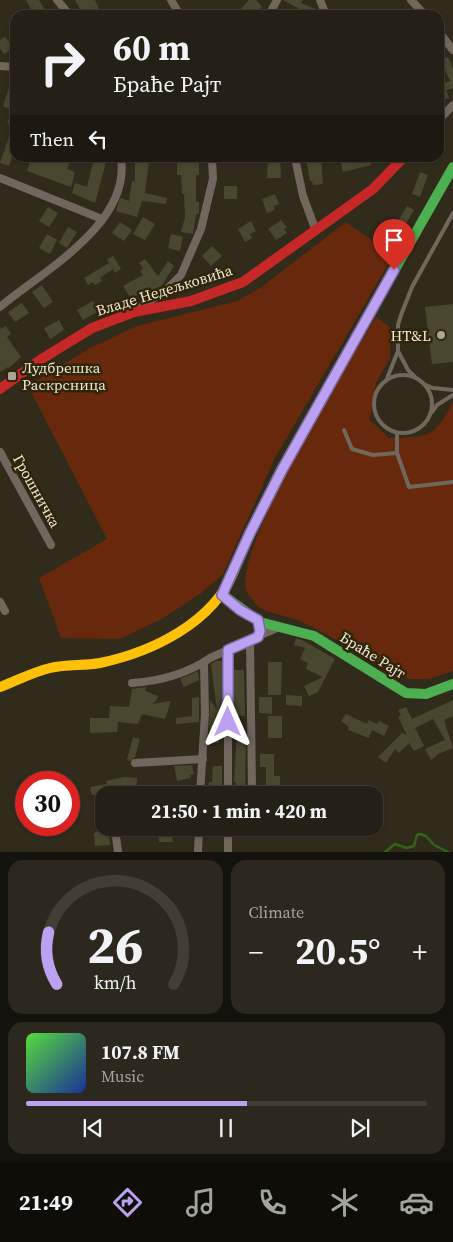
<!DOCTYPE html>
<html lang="en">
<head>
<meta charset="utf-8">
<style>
	body { margin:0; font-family:"Source Serif 4",serif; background:#2d281e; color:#f1f3f6; height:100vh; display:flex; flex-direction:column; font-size:19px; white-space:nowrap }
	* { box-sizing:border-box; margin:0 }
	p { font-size:16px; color:#a3a3a0 }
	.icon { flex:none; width:28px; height:28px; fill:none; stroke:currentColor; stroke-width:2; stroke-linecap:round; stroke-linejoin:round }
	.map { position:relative; height:852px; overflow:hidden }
	.sheet { display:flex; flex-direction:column; gap:8px; padding:8px; background:#14120c; flex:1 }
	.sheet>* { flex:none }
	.guide { position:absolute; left:10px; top:10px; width:434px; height:152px; border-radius:15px; box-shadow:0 1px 4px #0004,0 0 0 1px #423e34; background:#252015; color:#f1f3f6; overflow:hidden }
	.speed { position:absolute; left:15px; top:771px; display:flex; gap:10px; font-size:25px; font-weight:700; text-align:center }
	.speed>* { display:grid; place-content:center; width:65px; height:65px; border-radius:50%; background:#252015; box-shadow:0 1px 4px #0004,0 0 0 1px #423e34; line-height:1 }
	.speed .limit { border:8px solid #d22; background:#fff; color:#111 }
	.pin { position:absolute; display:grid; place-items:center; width:42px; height:42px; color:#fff; margin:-51px -21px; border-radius:50% 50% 50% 0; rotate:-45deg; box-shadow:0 0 5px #0007 }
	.pin .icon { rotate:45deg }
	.me { position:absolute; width:55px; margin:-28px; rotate:0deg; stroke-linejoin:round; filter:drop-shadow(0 0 4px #0008) }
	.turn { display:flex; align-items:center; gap:18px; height:105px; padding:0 20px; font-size:22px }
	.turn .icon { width:65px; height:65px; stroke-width:2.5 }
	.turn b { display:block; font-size:35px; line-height:42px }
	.then { display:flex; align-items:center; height:48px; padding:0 20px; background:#0003; gap:10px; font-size:19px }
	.big { font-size:38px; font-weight:700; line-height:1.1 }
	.sheet .card { flex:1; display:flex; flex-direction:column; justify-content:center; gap:8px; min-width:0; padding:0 18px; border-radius:15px; background:#2d281e }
	.sheet .dial { align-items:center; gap:0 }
	.dial svg { height:130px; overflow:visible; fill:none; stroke:#423e34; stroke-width:7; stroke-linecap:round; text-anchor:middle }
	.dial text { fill:#f1f3f6; stroke:none }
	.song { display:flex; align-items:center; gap:15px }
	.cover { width:60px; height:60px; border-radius:8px; background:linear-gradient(135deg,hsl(110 70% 55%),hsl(230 70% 35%)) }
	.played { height:5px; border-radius:2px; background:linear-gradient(90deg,#bca0f2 55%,#423e34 55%) }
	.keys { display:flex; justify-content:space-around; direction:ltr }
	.heat { display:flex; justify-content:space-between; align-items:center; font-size:28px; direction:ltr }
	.sheet .tiles { flex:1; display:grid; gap:8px; grid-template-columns:1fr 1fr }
	.card:last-child { grid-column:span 2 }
	.trip { position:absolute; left:95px; top:786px; width:288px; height:50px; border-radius:15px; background:#252015; box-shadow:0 1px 4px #0004,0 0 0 1px #423e34; font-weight:700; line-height:50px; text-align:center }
	.menu { display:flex; height:80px; justify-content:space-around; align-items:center; background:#0f0d08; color:#a3a3a0 }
	.menu .icon { width:35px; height:35px }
	.menu .active { color:#bca0f2 }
	.menu b { font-size:22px; color:#f1f3f6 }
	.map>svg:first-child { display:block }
	.green { fill:#67280c }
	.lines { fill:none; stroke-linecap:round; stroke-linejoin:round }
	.stream { stroke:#336317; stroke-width:2.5 }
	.building { fill:#494730 }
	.lane { stroke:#72675d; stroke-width:4 }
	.street { stroke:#72675d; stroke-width:8 }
	.fast { stroke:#4caf50; stroke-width:10 }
	.slow { stroke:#ffc107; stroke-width:10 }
	.jam { stroke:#c62828; stroke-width:10 }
	.route-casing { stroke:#7a689d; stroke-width:12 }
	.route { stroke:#bca0f2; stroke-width:9 }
	.poi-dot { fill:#aca696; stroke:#302509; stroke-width:2 }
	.labels { text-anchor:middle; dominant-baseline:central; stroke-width:5; stroke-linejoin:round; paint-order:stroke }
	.street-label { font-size:15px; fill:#efe8d8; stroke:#302509 }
	.poi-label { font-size:15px; fill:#efe8d8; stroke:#302509; text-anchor:end }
</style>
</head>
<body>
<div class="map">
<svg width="453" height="852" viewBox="0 0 453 852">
	<rect width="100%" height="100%" fill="#312b1c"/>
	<g class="green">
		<polygon points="346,222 393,256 275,458 223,574 200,594 160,620 120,639 61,638 39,578 107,539 28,386 90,348 137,326 237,301 260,288"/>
		<path d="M376,317L391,328L390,358L376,383L370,420L389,438C431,436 432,440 453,402V671L429,679H409C372,662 338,639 302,622C289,616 274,615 262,609C257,607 250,597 247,592C229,554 352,357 376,317Z"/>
	</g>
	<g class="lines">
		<polyline class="stream" points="385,852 395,844 407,848 414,846 417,835 420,834 426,836 434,845 448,852"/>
	</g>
	<g class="building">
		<polygon points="26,0 39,0 48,15 34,15"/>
		<polygon points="75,0 95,0 102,15 83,15"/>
		<polygon points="249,0 256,0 262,7 254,15 247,15 241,9"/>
		<polygon points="283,0 303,0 301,3 318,10 320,15 304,15 305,12"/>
		<polygon points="5,37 9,42 15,38 15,47 4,54 0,48 0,40"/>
		<polygon points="448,57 453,69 453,88 446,90 449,98 441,101 439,85 450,81 441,60"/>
		<polygon points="14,73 15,149 9,166 0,163 13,125 7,123 12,110 3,106"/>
		<polygon points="31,158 46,162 49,162 51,158 71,159 67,169 75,172 71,187 27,171"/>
		<polygon points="94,158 107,158 95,203 72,193 75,183 87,187"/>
		<polygon points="268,158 280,158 281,178 267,178"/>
		<polygon points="306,158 321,158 323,184 313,185 312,181 310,181"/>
		<polygon points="342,158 370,158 371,165 343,172 341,163 344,162"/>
		<polygon points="135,162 149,162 145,193 167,198 166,204 142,201 137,217 116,211 120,198 129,201 132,181 135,182"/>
		<polygon points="177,162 199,162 199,175 196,175 196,202 199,202 199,213 196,215 193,234 181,232 185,217 184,194 182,194 181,175 177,175"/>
		<polygon points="420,172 428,175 420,197 412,194"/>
		<rect x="224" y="186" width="13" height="13"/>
		<polygon points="275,194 279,204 274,206 275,210 267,213 262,199"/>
		<polygon points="407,206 414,210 402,230 395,226"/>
		<polygon points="48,207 58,213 49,227 39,221"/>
		<polygon points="143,217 155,224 145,240 133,234"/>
		<polygon points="281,220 287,228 284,229 287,233 276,240 268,229"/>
		<polygon points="251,221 256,231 250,234 252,238 245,242 238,229"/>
		<polygon points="120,222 132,230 124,241 112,233"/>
		<polygon points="68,227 77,232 67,248 59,243"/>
		<polygon points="47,234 57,240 50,254 39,248"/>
		<polygon points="171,234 183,237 180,251 168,248"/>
		<polygon points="212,246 222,256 211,266 202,256"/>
		<polygon points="113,256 121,269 115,273 113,269 100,278 102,281 95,285 93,282 88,285 84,278 109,263 107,259"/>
		<polygon points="145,259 158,276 168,261 174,266 162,285 152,292 149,288 131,299 123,286 143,275 140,271 143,268 139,263"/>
		<polygon points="42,285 53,302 44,308 32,292"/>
		<polygon points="93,301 99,311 83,320 77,310"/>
		<polygon points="22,303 29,313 15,322 8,312"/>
		<polygon points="453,304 453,362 432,364 425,307"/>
		<polygon points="59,320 64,330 50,339 44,328"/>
		<polygon points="6,326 11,334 7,337 21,357 9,368 8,367 0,372 0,327 1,329"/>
		<polygon points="296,638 304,641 335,659 318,692 309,696 304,686 323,677 306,669 308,663 300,659 305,648 294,645"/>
		<polygon points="216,661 222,661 222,739 219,739 219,743 209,742 210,700 217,710 211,664"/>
		<polygon points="268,662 282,662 281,695 268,695"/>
		<polygon points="234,670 244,670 245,716 234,715"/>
		<polygon points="198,671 199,680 184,687 180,679"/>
		<polygon points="146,687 145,691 158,696 156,701 151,704 171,701 165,719 142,714 138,724 118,722 117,732 90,733 90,718 109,718 110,706 129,707 132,689"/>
		<polygon points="286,695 302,696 302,706 286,705"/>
		<polygon points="199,697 199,722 176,724 176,718 192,716 192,698"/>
		<polygon points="259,697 272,697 272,714 259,713"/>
		<polygon points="453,700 453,716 444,720 453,748 436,755 437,756 431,760 425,749 445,740 433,719 415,728 424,746 414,751 409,743 399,753 395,749 386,763 378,757 402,733 407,735 398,717 401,715 398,710 406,707 412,719"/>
		<polygon points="346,714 367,724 368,720 377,724 379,721 389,726 384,736 372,730 369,738 348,730 349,727 341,721"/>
		<rect x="268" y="716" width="14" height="22"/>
		<polygon points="237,730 246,730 245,795 235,795 236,782 234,782"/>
		<polygon points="133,737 140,739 135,757 130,761 127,760"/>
		<polygon points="260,754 274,754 274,776 280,776 280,795 266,795 266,767 260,767"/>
		<polygon points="192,765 194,774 190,775 190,778 177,781 174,766"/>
		<polygon points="213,766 222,766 222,793 208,793 209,782 212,782"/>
		<polygon points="124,777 137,778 136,795 107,795 107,793 92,795 90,787 107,784 106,781"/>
		<polygon points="104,825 104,828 108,828 110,845 95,846 94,833 97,832 96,826"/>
		<polygon points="158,828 172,828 173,842 159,842"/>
	</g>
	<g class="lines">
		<g class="lane">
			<polyline points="398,351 408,370 416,378"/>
			<circle cx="403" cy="404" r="29"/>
			<polyline points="386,381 398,351 398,325 401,315 412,287 453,213"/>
			<polyline points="426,385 433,388 453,390"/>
			<polyline points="432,412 437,405 453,395"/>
			<polyline points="344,430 352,449 373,455 397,453"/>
			<polyline points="397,433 397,453 409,487 453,482"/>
		</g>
		<g class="street">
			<polyline points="57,0 70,15"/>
			<polyline points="171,0 180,15"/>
			<polyline points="320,0 326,15"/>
			<polyline points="411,0 425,15"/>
			<polyline points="269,15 277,0"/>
			<polyline points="439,32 453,50"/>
			<polyline points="0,66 15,67"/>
			<polyline points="439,120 453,105"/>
			<polyline points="295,158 303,196 316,231"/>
			<polyline points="0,178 102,219"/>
			<path d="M0,307C43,271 131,224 121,158"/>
			<polyline points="136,310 165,291 181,275 201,229 213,179 212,158"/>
			<polyline points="0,452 51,545"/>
			<polyline points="0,602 5,611"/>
			<polyline points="250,641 252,789"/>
			<polyline points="228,650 228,795"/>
			<path d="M132,683C160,681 187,674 210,658L279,627"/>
			<polyline points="135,763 203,759"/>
			<polyline points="200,795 205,714 204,663"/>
			<polyline points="115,828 118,852"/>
			<polyline points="228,828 228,852"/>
			<polyline points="198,852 199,828"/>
		</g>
		<g class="fast">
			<polyline points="234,571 250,533 281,470 453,167"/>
			<polyline points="223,595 260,622 314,636 406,693 426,694 453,684"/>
		</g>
		<path class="slow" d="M0,687C16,681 33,672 50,668C67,664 84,666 100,663C152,652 213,623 234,571"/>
		<polyline class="jam" points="0,389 40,360 92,328 134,312 191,301 243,282 373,189 403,158"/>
	</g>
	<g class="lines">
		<defs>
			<polyline id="route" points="228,722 228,650 258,637 260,631 258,620 240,610 222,595 250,533 282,470 394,270"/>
		</defs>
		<use href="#route" class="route-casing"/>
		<use href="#route" class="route"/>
	</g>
	<g class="poi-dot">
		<circle cx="441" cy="335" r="5"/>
		<rect x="7" y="371" width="10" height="10" rx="2.5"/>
	</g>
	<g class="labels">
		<g class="street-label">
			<text transform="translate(164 290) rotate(-17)">Владе Недељковића</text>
			<text transform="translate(37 491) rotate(61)">Грошничка</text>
			<text transform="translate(373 655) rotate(32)">Браће Рајт</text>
		</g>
		<g class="poi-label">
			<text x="431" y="335">HT&amp;L</text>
			<text x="22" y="367" text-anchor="start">Лудбрешка<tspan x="22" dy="17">Раскрсница</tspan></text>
		</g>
	</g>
</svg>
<div class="speed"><div class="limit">30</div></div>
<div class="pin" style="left:394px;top:270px;background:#d93025"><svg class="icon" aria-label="arrive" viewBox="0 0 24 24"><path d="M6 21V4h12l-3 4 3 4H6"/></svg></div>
<svg class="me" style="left:228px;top:722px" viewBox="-20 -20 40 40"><path d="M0-17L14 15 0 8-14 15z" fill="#bca0f2" stroke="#fff" stroke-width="4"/></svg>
<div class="trip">21:50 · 1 min · 420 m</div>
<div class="guide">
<div class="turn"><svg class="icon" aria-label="right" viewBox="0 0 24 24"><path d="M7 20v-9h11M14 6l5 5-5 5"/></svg><div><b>60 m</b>Браће Рајт</div></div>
<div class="then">Then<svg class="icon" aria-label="left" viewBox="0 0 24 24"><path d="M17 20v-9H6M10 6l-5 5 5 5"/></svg></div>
</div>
</div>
<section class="sheet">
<div class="tiles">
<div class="card dial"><svg viewBox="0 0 100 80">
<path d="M14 69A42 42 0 1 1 86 69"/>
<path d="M14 69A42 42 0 0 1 9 37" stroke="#bca0f2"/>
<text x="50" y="56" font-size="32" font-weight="700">26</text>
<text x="50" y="72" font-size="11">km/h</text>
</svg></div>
<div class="card"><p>Climate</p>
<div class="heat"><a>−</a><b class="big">20.5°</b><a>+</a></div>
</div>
<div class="card">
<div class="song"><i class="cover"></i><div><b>107.8 FM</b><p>Music</p></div></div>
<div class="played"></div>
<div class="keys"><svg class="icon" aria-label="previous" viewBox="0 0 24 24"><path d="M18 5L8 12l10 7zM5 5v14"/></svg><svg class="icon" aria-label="pause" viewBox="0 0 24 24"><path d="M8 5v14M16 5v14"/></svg><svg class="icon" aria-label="next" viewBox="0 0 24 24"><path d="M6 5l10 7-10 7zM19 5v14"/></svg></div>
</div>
</div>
</section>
<nav class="menu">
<b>21:49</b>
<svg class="icon active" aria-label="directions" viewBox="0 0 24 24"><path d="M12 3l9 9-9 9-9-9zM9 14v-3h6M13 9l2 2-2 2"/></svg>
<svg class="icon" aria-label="music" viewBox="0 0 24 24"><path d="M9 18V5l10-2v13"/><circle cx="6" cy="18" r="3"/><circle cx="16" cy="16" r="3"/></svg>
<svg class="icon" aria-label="phone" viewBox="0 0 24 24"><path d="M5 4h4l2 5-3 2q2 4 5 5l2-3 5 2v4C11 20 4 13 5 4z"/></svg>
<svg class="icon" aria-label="climate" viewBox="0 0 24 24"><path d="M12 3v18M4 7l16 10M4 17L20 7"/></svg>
<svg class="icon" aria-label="car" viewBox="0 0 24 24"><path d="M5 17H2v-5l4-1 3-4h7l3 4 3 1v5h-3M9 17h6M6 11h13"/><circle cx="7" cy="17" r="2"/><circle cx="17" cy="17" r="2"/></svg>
</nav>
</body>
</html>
